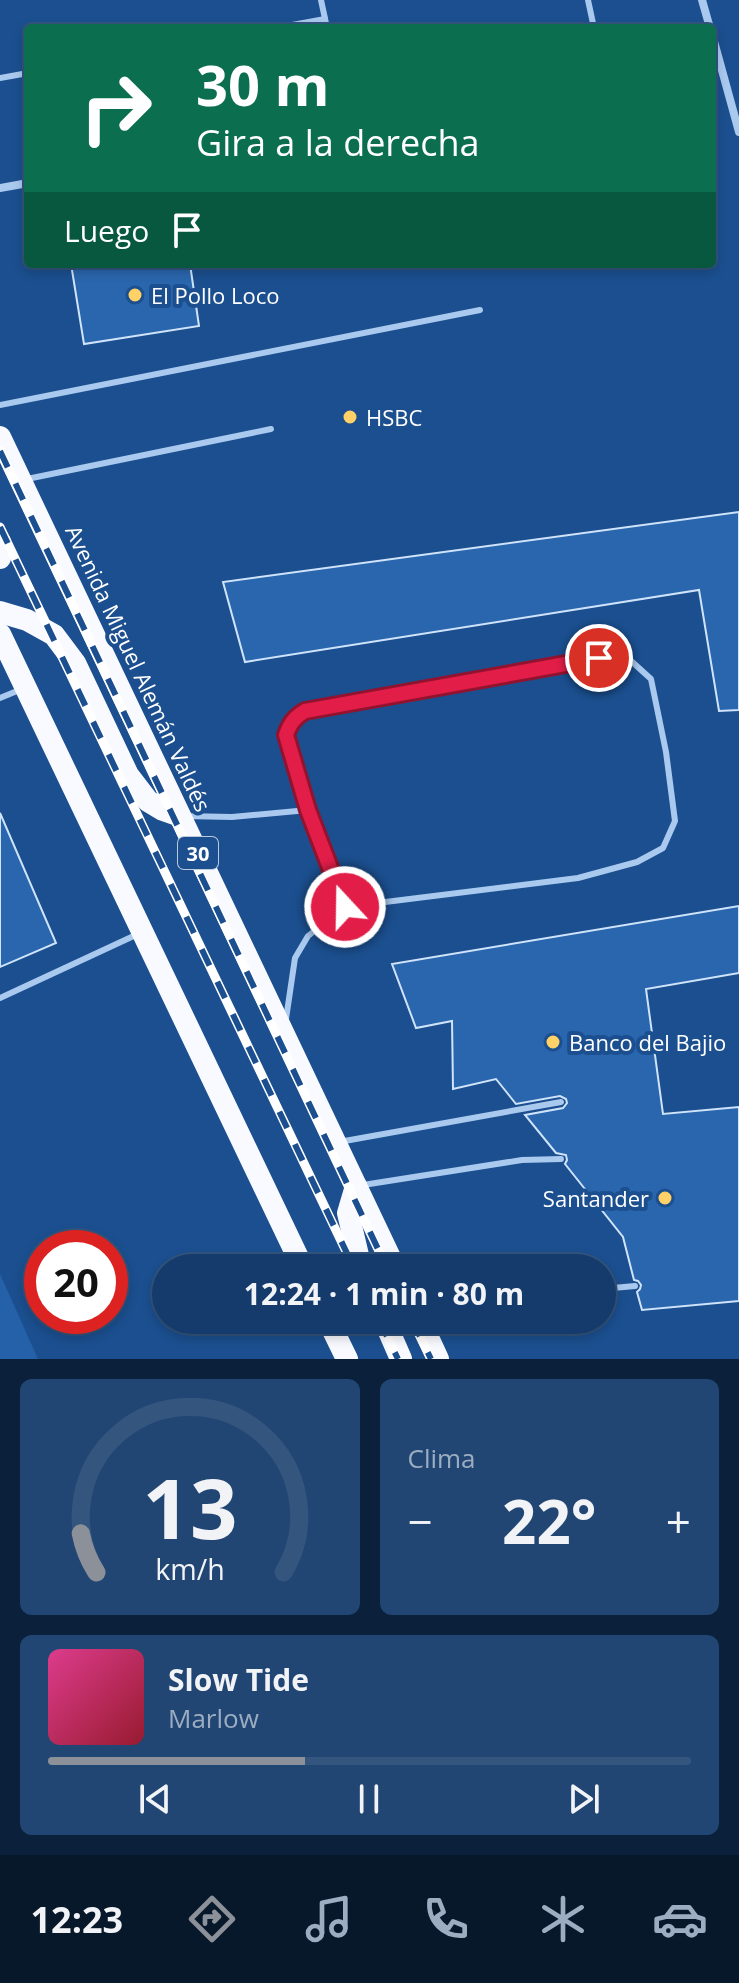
<!DOCTYPE html>
<html lang="es">
<head>
<meta charset="utf-8">
<style>
	body { margin:0; font-family:"Open Sans",sans-serif; background:#214673; color:#f1f3f6; height:100vh; display:flex; flex-direction:column; font-size:30px; white-space:nowrap }
	* { box-sizing:border-box; margin:0 }
	p { font-size:26px; color:#9dadc1 }
	.icon { flex:none; width:44px; height:44px; fill:none; stroke:currentColor; stroke-width:2; stroke-linecap:round; stroke-linejoin:round }
	.map { position:relative; height:1359px; overflow:hidden }
	.drawer { display:flex; flex-direction:column; gap:20px; padding:20px; background:#0b203b; flex:1 }
	.drawer>* { flex:none }
	.banner { position:absolute; left:24px; top:24px; width:692px; height:244px; border-radius:8px; box-shadow:0 4px 12px #0003,0 0 0 2px #33557e; background:#0b6e4f; color:#fff; overflow:hidden }
	.speed { position:absolute; left:24px; top:1230px; display:flex; gap:16px; font-size:40px; font-weight:700; text-align:center }
	.speed>* { display:grid; place-content:center; width:104px; height:104px; border-radius:50%; background:#143b6b; box-shadow:0 4px 12px #0003,0 0 0 2px #33557e; line-height:1 }
	.speed .limit { border:12px solid #d22; background:#fff; color:#111 }
	.pin { position:absolute; display:grid; place-items:center; width:68px; height:68px; color:#fff; margin:-34px; border:4px solid #fff; border-radius:50%; box-shadow:0 2px 8px #0007 }
	.me { position:absolute; width:88px; margin:-44px; rotate:339deg; stroke-linejoin:round; filter:drop-shadow(0 0 6px #0008) }
	.turn { display:flex; align-items:center; gap:28px; height:168px; padding:0 40px; font-size:36px }
	.turn .icon { width:104px; height:104px; stroke-width:2.5 }
	.turn b { display:block; font-size:56px; line-height:68px }
	.then { display:flex; align-items:center; height:76px; padding:0 40px; background:#0003; gap:16px; font-size:30px }
	.big { font-size:60px; font-weight:700; line-height:1.1 }
	.drawer .card { flex:1; display:flex; flex-direction:column; justify-content:center; gap:12px; min-width:0; padding:0 28px; border-radius:12px; background:#214673 }
	.drawer .dial { align-items:center; gap:0 }
	.dial svg { height:208px; overflow:visible; fill:none; stroke:#33557e; stroke-width:7; stroke-linecap:round; text-anchor:middle }
	.dial text { fill:#f1f3f6; stroke:none }
	.song { display:flex; align-items:center; gap:24px }
	.cover { width:96px; height:96px; border-radius:12px; background:linear-gradient(135deg,hsl(330 70% 55%),hsl(350 70% 35%)) }
	.played { height:8px; border-radius:4px; background:linear-gradient(90deg,#8c9099 40%,#33557e 40%) }
	.keys { display:flex; justify-content:space-around; direction:ltr }
	.heat { display:flex; justify-content:space-between; align-items:center; font-size:44px; direction:ltr }
	.drawer .tiles { flex:1; display:grid; gap:20px; grid-template-columns:1fr 1fr }
	.card:last-child { grid-column:span 2 }
	.trip { position:absolute; left:152px; top:1254px; width:464px; height:80px; border-radius:40px; background:#143b6b; box-shadow:0 4px 12px #0003,0 0 0 2px #33557e; font-weight:700; line-height:80px; text-align:center }
	.menu { display:flex; height:128px; justify-content:space-around; align-items:center; background:#08182b; color:#9dadc1 }
	.menu .icon { width:56px; height:56px }
	.menu .on { color:#8c9099 }
	.menu b { font-size:36px; color:#f1f3f6 }
	.map>svg:first-child { display:block }
	.green { fill:#2461a8 }
	.building { fill:#2a66ad; stroke:#cfe3fa; stroke-width:2 }
	.lines { fill:none; stroke-linecap:round; stroke-linejoin:round }
	.service { stroke:#a9c9ee; stroke-width:6 }
	.minor { stroke:#a9c9ee; stroke-width:8 }
	.trunk { stroke:#f8faff; stroke-width:22 }
	.rail-casing { stroke:#fff; stroke-width:9 }
	.rail { stroke:#1b4f8f; stroke-width:6; stroke-dasharray:18; stroke-linecap:butt }
	.route-casing { stroke:#92132f; stroke-width:20 }
	.route { stroke:#e11d48; stroke-width:14 }
	.poi-dot { fill:#ffd166; stroke:#1b4f8f; stroke-width:3 }
	.labels { text-anchor:middle; dominant-baseline:central; stroke-width:8; stroke-linejoin:round; paint-order:stroke }
	.shield { fill:#1b4f8f; stroke:#bbcadd; stroke-width:2 }
	.shield-label { font-size:20px; font-weight:bold; fill:#fff }
	.poi-label { font-size:22px; fill:#fff; stroke:#1b4f8f; text-anchor:start }
	.street-label { font-size:22px; fill:#fff; stroke:#1b4f8f }
</style>
</head>
<body>
<div class="map">
<svg width="739" height="1359" viewBox="0 0 739 1359">
	<rect width="100%" height="100%" fill="#1b4f8f"/>
	<polygon class="green" points="0,1274 38,1359 0,1359"/>
	<g class="building">
		<polygon points="71,264 190,264 199,326 84,344"/>
		<polygon points="739,512 739,710 719,711 699,590 245,662 223,582"/>
		<polygon points="0,813 56,943 0,967"/>
		<polygon points="739,906 739,973 646,989 663,1114 739,1107 739,1301 642,1310 637,1292 640,1289 641,1285 638,1281 634,1280 623,1237 565,1164 567,1160 566,1155 556,1153 525,1115 563,1108 567,1103 566,1099 560,1096 516,1104 496,1079 453,1089 452,1021 416,1028 392,964"/>
	</g>
	<g class="lines">
		<g class="service">
			<polyline points="321,0 327,28"/>
			<polyline points="588,0 594,28"/>
			<polyline points="276,28 325,19"/>
			<polyline points="0,78 28,73"/>
			<polyline points="0,405 480,310"/>
			<polyline points="27,479 271,429"/>
			<path d="M599,658L629,659L651,679L666,752L675,821L663,848L637,862L578,878L345,907L308,810L286,735C290,723 294,717 305,711Z"/>
			<polyline points="0,698 22,689"/>
			<polyline points="184,816 232,817 308,810"/>
			<polyline points="0,998 138,934"/>
			<polyline points="286,1019 295,958 308,936 345,907"/>
			<polyline points="339,1142 561,1102"/>
			<polyline points="363,1185 522,1160 561,1159"/>
			<polyline points="602,1289 635,1286"/>
		</g>
		<g class="minor">
			<polyline points="702,0 710,28"/>
			<polyline points="712,34 739,132"/>
			<polyline points="0,188 28,183"/>
		</g>
		<g class="trunk">
			<polyline points="0,437 395,1268"/>
			<polyline points="0,542 0,558"/>
			<polyline points="0,612 27,620 54,635 75,663 128,775 148,801 163,810 180,816"/>
			<polyline points="0,634 303,1268"/>
			<polyline points="356,1186 348,1213 361,1268"/>
			<polyline points="328,1320 347,1359"/>
			<polyline points="384,1320 401,1359"/>
			<polyline points="420,1320 438,1359"/>
		</g>
		<defs>
			<g id="rail">
				<polyline points="0,451 387,1268"/>
				<polyline points="0,527 354,1268"/>
				<polyline points="379,1320 398,1359"/>
				<polyline points="412,1320 431,1359"/>
			</g>
		</defs>
		<use href="#rail" class="rail-casing"/>
		<use href="#rail" class="rail"/>
	</g>
	<g class="lines">
		<defs>
			<path id="route" d="M345,907L308,810L286,735C290,723 295,717 305,711L599,658"/>
		</defs>
		<use href="#route" class="route-casing"/>
		<use href="#route" class="route"/>
	</g>
	<g class="poi-dot">
		<circle cx="135" cy="295" r="8"/>
		<circle cx="350" cy="417" r="8"/>
		<circle cx="553" cy="1042" r="8"/>
		<circle cx="665" cy="1198" r="8"/>
	</g>
	<g class="labels">
		<rect class="shield" x="178" y="837" width="40" height="32" rx="6"/>
		<g class="shield-label">
			<text x="198" y="853">30</text>
		</g>
		<g class="poi-label">
			<text x="151" y="295">El Pollo Loco</text>
			<text x="366" y="417">HSBC</text>
			<text x="569" y="1042">Banco del Bajio</text>
			<text x="649" y="1198" text-anchor="end">Santander</text>
		</g>
		<g class="street-label">
			<text transform="translate(139 668) rotate(65)">Avenida Miguel Alemán Valdés</text>
		</g>
	</g>
</svg>
<div class="speed"><div class="limit">20</div></div>
<div class="pin" style="left:599px;top:658px;background:#d93025"><svg class="icon" aria-label="arrive" viewBox="0 0 24 24"><path d="M6 21V4h12l-3 4 3 4H6"/></svg></div>
<svg class="me" style="left:345px;top:907px" viewBox="-20 -20 40 40"><circle r="17" fill="#e11d48" stroke="#fff" stroke-width="3"/><path d="M0-11L8 9 0 5-8 9z" fill="#fff"/></svg>
<div class="trip">12:24 · 1 min · 80 m</div>
<div class="banner">
<div class="turn"><svg class="icon" aria-label="right" viewBox="0 0 24 24"><path d="M7 20v-9h11M14 6l5 5-5 5"/></svg><div><b>30 m</b>Gira a la derecha</div></div>
<div class="then">Luego<svg class="icon" aria-label="arrive" viewBox="0 0 24 24"><path d="M6 21V4h12l-3 4 3 4H6"/></svg></div>
</div>
</div>
<section class="drawer">
<div class="tiles">
<div class="card dial"><svg viewBox="0 0 100 80">
<path d="M14 69A42 42 0 1 1 86 69"/>
<path d="M14 69A42 42 0 0 1 8 54" stroke="#8c9099"/>
<text x="50" y="56" font-size="32" font-weight="700">13</text>
<text x="50" y="72" font-size="11">km/h</text>
</svg></div>
<div class="card"><p>Clima</p>
<div class="heat"><a>−</a><b class="big">22°</b><a>+</a></div>
</div>
<div class="card">
<div class="song"><i class="cover"></i><div><b>Slow Tide</b><p>Marlow</p></div></div>
<div class="played"></div>
<div class="keys"><svg class="icon" aria-label="previous" viewBox="0 0 24 24"><path d="M18 5L8 12l10 7zM5 5v14"/></svg><svg class="icon" aria-label="pause" viewBox="0 0 24 24"><path d="M8 5v14M16 5v14"/></svg><svg class="icon" aria-label="next" viewBox="0 0 24 24"><path d="M6 5l10 7-10 7zM19 5v14"/></svg></div>
</div>
</div>
</section>
<nav class="menu">
<b>12:23</b>
<svg class="icon on" aria-label="directions" viewBox="0 0 24 24"><path d="M12 3l9 9-9 9-9-9zM9 14v-3h6M13 9l2 2-2 2"/></svg>
<svg class="icon" aria-label="music" viewBox="0 0 24 24"><path d="M9 18V5l10-2v13"/><circle cx="6" cy="18" r="3"/><circle cx="16" cy="16" r="3"/></svg>
<svg class="icon" aria-label="phone" viewBox="0 0 24 24"><path d="M5 4h4l2 5-3 2q2 4 5 5l2-3 5 2v4C11 20 4 13 5 4z"/></svg>
<svg class="icon" aria-label="climate" viewBox="0 0 24 24"><path d="M12 3v18M4 7l16 10M4 17L20 7"/></svg>
<svg class="icon" aria-label="car" viewBox="0 0 24 24"><path d="M5 17H2v-5l4-1 3-4h7l3 4 3 1v5h-3M9 17h6M6 11h13"/><circle cx="7" cy="17" r="2"/><circle cx="17" cy="17" r="2"/></svg>
</nav>
</body>
</html>
